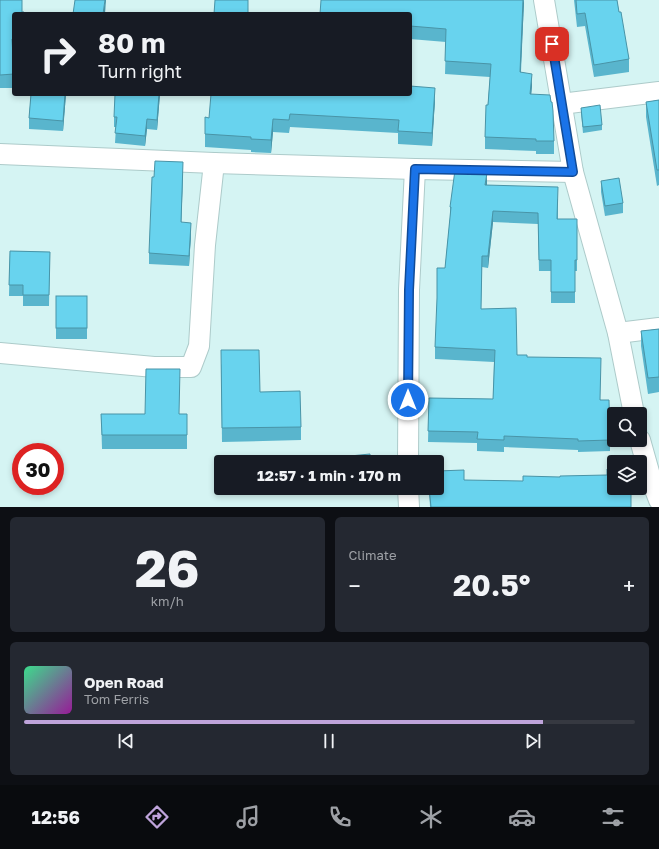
<!DOCTYPE html>
<html lang="en">
<head>
<meta charset="utf-8">
<style>
	body { margin:0; font-family:"Golos Text",sans-serif; background:#242831; color:#f1f3f6; height:100vh; display:flex; flex-direction:column; font-size:15px; white-space:nowrap }
	* { box-sizing:border-box; margin:0 }
	p { font-size:13px; color:#9ea1a6 }
	.icon { flex:none; width:22px; height:22px; fill:none; stroke:currentColor; stroke-width:2; stroke-linecap:round; stroke-linejoin:round }
	.map { position:relative; height:507px; overflow:hidden }
	.side { display:flex; flex-direction:column; gap:10px; padding:10px; background:#0d0f14; flex:1 }
	.side>* { flex:none }
	.hud { position:absolute; left:12px; top:12px; width:400px; height:84px; border-radius:4px; box-shadow:0 2px 6px #0003; background:#171b24; color:#f1f3f6; overflow:hidden }
	.buttons { position:absolute; left:607px; top:407px; display:grid; gap:8px }
	.buttons a { display:grid; place-items:center; width:40px; height:40px; border-radius:4px; background:#171b24; box-shadow:0 2px 6px #0003; font-size:20px }
	.speed { position:absolute; left:12px; top:443px; display:flex; gap:8px; font-size:20px; font-weight:700; text-align:center }
	.speed>* { display:grid; place-content:center; width:52px; height:52px; border-radius:50%; background:#171b24; box-shadow:0 2px 6px #0003; line-height:1 }
	.speed .limit { border:6px solid #d22; background:#fff; color:#111 }
	.pin { position:absolute; display:grid; place-items:center; width:34px; height:34px; color:#fff; margin:-17px; border-radius:8px; box-shadow:0 2px 6px #0006 }
	.me { position:absolute; width:44px; margin:-22px; rotate:0deg; stroke-linejoin:round; filter:drop-shadow(0 0 3px #0008) }
	.turn { display:flex; align-items:center; gap:14px; height:84px; padding:0 20px; font-size:18px }
	.turn .icon { width:52px; height:52px; stroke-width:2.5 }
	.turn b { display:block; font-size:28px; line-height:34px }
	.big { font-size:30px; font-weight:700; line-height:1.1 }
	.side .tile { flex:1; display:flex; flex-direction:column; justify-content:center; gap:6px; min-width:0; padding:0 14px; border-radius:6px; background:#242831 }
	.side .dial { align-items:center; gap:0 }
	.dial b { font-size:52px; line-height:1 }
	.song { display:flex; align-items:center; gap:12px }
	.cover { width:48px; height:48px; border-radius:6px; background:linear-gradient(135deg,hsl(150 70% 55%),hsl(300 70% 35%)) }
	.played { height:4px; border-radius:2px; background:linear-gradient(90deg,#bfa4db 85%,#363941 85%) }
	.keys { display:flex; justify-content:space-around; direction:ltr }
	.heat { display:flex; justify-content:space-between; align-items:center; font-size:22px; direction:ltr }
	.side .tiles { flex:1; display:grid; gap:10px; grid-template-columns:1fr 1fr }
	.tile:last-child { grid-column:span 2 }
	.trip { position:absolute; left:214px; top:455px; width:230px; height:40px; border-radius:4px; background:#171b24; box-shadow:0 2px 6px #0003; font-weight:700; line-height:40px; text-align:center }
	.menu { display:flex; height:64px; justify-content:space-around; align-items:center; background:#090b0e; color:#9ea1a6 }
	.menu .icon { width:28px; height:28px }
	.menu .selected { color:#bfa4db }
	.menu b { font-size:18px; color:#f1f3f6 }
	.map>svg:first-child { display:block }
	.lines { fill:none; stroke-linecap:round; stroke-linejoin:round }
	.minor-casing { stroke:#adcbca; stroke-width:22 }
	.minor { stroke:#fff; stroke-width:20 }
	.wall { fill:#59b5cd }
	.shaded-wall { fill:#4994a7 }
	.building { fill:#68d3ee; stroke:#4994a7 }
	.route-casing { stroke:#114b97; stroke-width:10 }
	.route { stroke:#1a73e8; stroke-width:7 }
</style>
</head>
<body>
<div class="map">
<svg width="659" height="507" viewBox="0 0 659 507">
	<rect width="100%" height="100%" fill="#d5f4f3"/>
	<g class="lines">
		<defs>
			<g id="minor">
				<polyline points="544,0 573,172 618,333 634,414"/>
				<polyline points="561,104 659,92"/>
				<polyline points="0,154 214,163 415,169 573,172"/>
				<polyline points="618,333 659,328"/>
				<polyline points="0,353 154,367 191,367 199,346 205,245 214,163"/>
				<polyline points="640,440 651,479 659,500"/>
				<polyline points="408,462 409,290 415,169"/>
				<polyline points="408,488 409,507"/>
			</g>
		</defs>
		<use href="#minor" class="minor-casing"/>
		<use href="#minor" class="minor"/>
	</g>
	<g class="wall">
		<polygon points="0,0 14,14 14,52 13,52 14,88 0,88"/>
		<polygon points="524,0 521,72 532,86 531,95 554,141 554,154 536,154 536,151 485,149 485,137 490,77 445,74 446,42 410,39 410,14"/>
		<polygon points="574,0 617,0 619,12 629,59 629,72 594,77 585,26 577,27"/>
		<polygon points="31,94 66,94 63,131 29,129 29,118"/>
		<polygon points="160,94 157,130 147,129 145,146 115,143 116,127 114,127 114,117"/>
		<polygon points="435,100 432,146 398,144 398,133 290,127 289,133 273,132 271,153 251,152 251,150 205,147 205,134 209,118"/>
		<polygon points="659,100 659,185 657,186 646,117 646,102"/>
		<polygon points="581,108 602,125 602,130 583,133 581,113"/>
		<polygon points="183,173 181,222 191,234 189,266 149,264 149,253"/>
		<polygon points="601,181 623,203 623,213 605,216 601,192"/>
		<polygon points="487,185 558,199 558,219 577,219 577,271 575,271 575,303 551,303 551,271 539,271 538,224 493,222 488,268 482,267 481,309 517,355 527,357 601,400 610,440 610,451 578,452 578,450 504,447 504,452 477,451 477,443 428,442 429,398 493,399 494,362 435,359 435,347 445,268 450,218 450,207"/>
		<polygon points="10,251 50,252 49,306 23,306 23,296 9,296"/>
		<rect x="56" y="296" width="31" height="43"/>
		<polygon points="659,329 659,392 648,394 641,346 641,331"/>
		<polygon points="221,364 260,392 301,427 301,440 222,442"/>
		<polygon points="101,414 187,414 187,449 102,449"/>
		<polygon points="464,480 631,507 430,507 429,488 437,488"/>
	</g>
	<g class="shaded-wall">
		<polygon points="105,0 106,0 105,14 103,14"/>
		<polygon points="523,0 524,3 520,85 520,72"/>
		<polygon points="532,74 532,86 530,107 530,94"/>
		<polygon points="435,88 435,100 432,146 432,133"/>
		<polygon points="65,94 66,94 63,131 63,121"/>
		<polygon points="159,94 160,94 157,130 157,120"/>
		<polygon points="147,119 147,129 145,146 145,136"/>
		<polygon points="273,119 273,132 271,153 271,140"/>
		<polygon points="183,162 183,173 181,233 181,222"/>
		<polygon points="487,173 487,185 485,185"/>
		<polygon points="493,211 493,222 488,268 488,256"/>
		<polygon points="191,223 191,234 189,266 189,256"/>
	</g>
	<g class="building">
		<polygon points="0,0 22,0 22,12 24,12 24,14 14,14 14,39 12,39 14,74 0,75"/>
		<polygon points="75,0 105,0 103,14 73,14"/>
		<polygon points="215,0 248,0 248,14 214,14"/>
		<polygon points="321,0 523,0 520,72 532,74 530,94 550,95 551,102 552,102 553,111 554,141 536,141 536,139 485,137 486,105 488,105 491,64 445,61 446,29 410,26 410,14 320,14"/>
		<polygon points="576,0 617,0 619,12 621,12 629,59 594,65 585,13 577,14"/>
		<polygon points="410,86 435,88 432,133 398,131 399,120 290,114 289,120 273,119 271,140 251,139 251,137 205,134 205,117 209,118 211,94 410,94"/>
		<polygon points="31,94 65,94 63,121 29,118"/>
		<polygon points="115,94 159,94 157,120 147,119 145,136 115,133 117,117 114,117"/>
		<polygon points="659,100 659,170 657,170 646,102"/>
		<polygon points="600,105 602,125 583,127 581,108"/>
		<polygon points="155,161 183,162 181,222 191,223 189,256 149,253 152,177 154,177"/>
		<polygon points="455,170 487,173 485,185 558,187 557,219 577,219 577,260 575,260 575,292 551,292 551,260 539,260 538,213 493,211 488,256 482,256 481,309 516,308 517,355 527,355 527,357 601,358 600,400 609,400 610,440 578,441 578,439 504,436 504,440 477,439 478,432 428,431 429,398 493,399 495,350 435,347 437,298 437,268 445,268 451,207 450,207"/>
		<polygon points="619,178 623,203 605,206 601,181"/>
		<polygon points="10,251 50,252 49,295 23,295 23,285 9,285"/>
		<rect x="56" y="296" width="31" height="32"/>
		<polygon points="659,329 659,377 648,378 641,331"/>
		<polygon points="221,350 259,350 260,392 300,391 301,427 222,428"/>
		<polygon points="146,369 180,369 179,414 187,414 187,435 102,435 101,414 145,414"/>
		<polygon points="370,454 370,462 341,462 340,457"/>
		<polygon points="607,469 614,469 614,488 631,488 631,507 431,507 429,488 437,488 437,471 464,470 464,480 523,481 523,476 560,477 560,476 607,475"/>
	</g>
	<g class="lines">
		<defs>
			<polyline id="route" points="408,400 409,290 415,169 573,172 552,44"/>
		</defs>
		<use href="#route" class="route-casing"/>
		<use href="#route" class="route"/>
	</g>
</svg>
<div class="buttons">
<a><svg class="icon" aria-label="search" viewBox="0 0 24 24"><circle cx="10" cy="10" r="6"/><path d="M15 15l6 6"/></svg></a>
<a><svg class="icon" aria-label="layers" viewBox="0 0 24 24"><path d="M12 4l9 5-9 5-9-5zM3 14l9 5 9-5"/></svg></a>
</div>
<div class="speed"><div class="limit">30</div></div>
<div class="pin" style="left:552px;top:44px;background:#d93025"><svg class="icon" aria-label="arrive" viewBox="0 0 24 24"><path d="M6 21V4h12l-3 4 3 4H6"/></svg></div>
<svg class="me" style="left:408px;top:400px" viewBox="-20 -20 40 40"><circle r="17" fill="#1a73e8" stroke="#fff" stroke-width="3"/><path d="M0-11L8 9 0 5-8 9z" fill="#fff"/></svg>
<div class="trip">12:57 · 1 min · 170 m</div>
<div class="hud">
<div class="turn"><svg class="icon" aria-label="right" viewBox="0 0 24 24"><path d="M7 20v-9h11M14 6l5 5-5 5"/></svg><div><b>80 m</b>Turn right</div></div>
</div>
</div>
<section class="side">
<div class="tiles">
<div class="tile dial"><b>26</b><p>km/h</p></div>
<div class="tile"><p>Climate</p>
<div class="heat"><a>−</a><b class="big">20.5°</b><a>+</a></div>
</div>
<div class="tile">
<div class="song"><i class="cover"></i><div><b>Open Road</b><p>Tom Ferris</p></div></div>
<div class="played"></div>
<div class="keys"><svg class="icon" aria-label="previous" viewBox="0 0 24 24"><path d="M18 5L8 12l10 7zM5 5v14"/></svg><svg class="icon" aria-label="pause" viewBox="0 0 24 24"><path d="M8 5v14M16 5v14"/></svg><svg class="icon" aria-label="next" viewBox="0 0 24 24"><path d="M6 5l10 7-10 7zM19 5v14"/></svg></div>
</div>
</div>
</section>
<nav class="menu">
<b>12:56</b>
<svg class="icon selected" aria-label="directions" viewBox="0 0 24 24"><path d="M12 3l9 9-9 9-9-9zM9 14v-3h6M13 9l2 2-2 2"/></svg>
<svg class="icon" aria-label="music" viewBox="0 0 24 24"><path d="M9 18V5l10-2v13"/><circle cx="6" cy="18" r="3"/><circle cx="16" cy="16" r="3"/></svg>
<svg class="icon" aria-label="phone" viewBox="0 0 24 24"><path d="M5 4h4l2 5-3 2q2 4 5 5l2-3 5 2v4C11 20 4 13 5 4z"/></svg>
<svg class="icon" aria-label="climate" viewBox="0 0 24 24"><path d="M12 3v18M4 7l16 10M4 17L20 7"/></svg>
<svg class="icon" aria-label="car" viewBox="0 0 24 24"><path d="M5 17H2v-5l4-1 3-4h7l3 4 3 1v5h-3M9 17h6M6 11h13"/><circle cx="7" cy="17" r="2"/><circle cx="17" cy="17" r="2"/></svg>
<svg class="icon" aria-label="filters" viewBox="0 0 24 24"><path d="M4 7h16M4 17h16"/><circle cx="9" cy="7" r="2"/><circle cx="15" cy="17" r="2"/></svg>
</nav>
</body>
</html>
